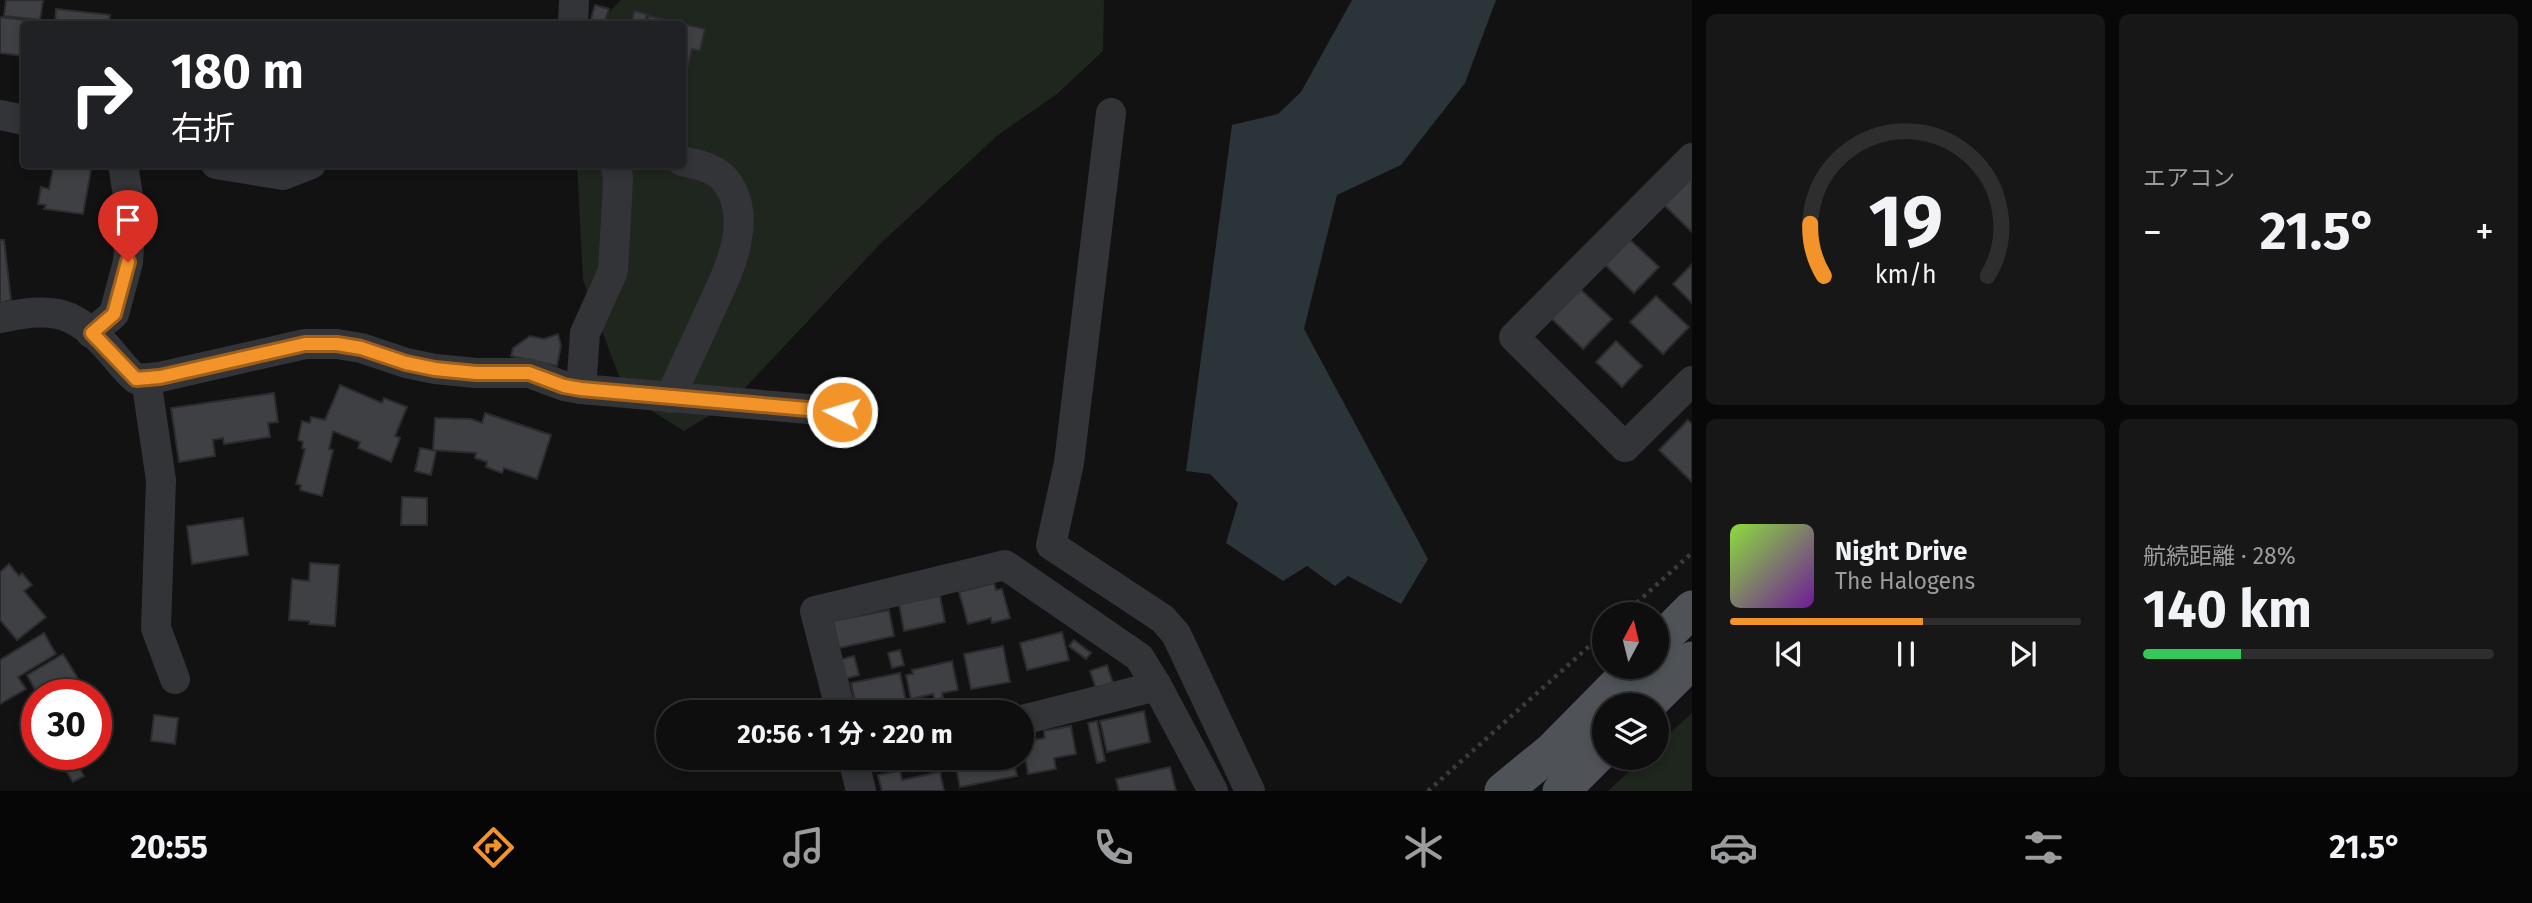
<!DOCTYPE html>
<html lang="ja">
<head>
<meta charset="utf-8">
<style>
	body { margin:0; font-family:"Fira Sans","Noto Sans JP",sans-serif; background:#171717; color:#f1f3f6; height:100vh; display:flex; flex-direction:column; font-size:26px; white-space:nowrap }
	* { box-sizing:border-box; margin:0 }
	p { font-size:23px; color:#9b9c9e }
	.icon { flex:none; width:38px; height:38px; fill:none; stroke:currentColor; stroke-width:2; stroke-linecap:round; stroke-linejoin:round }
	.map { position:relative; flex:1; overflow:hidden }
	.details { display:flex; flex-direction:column; gap:14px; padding:14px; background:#080808; width:840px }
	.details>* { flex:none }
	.hud { position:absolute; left:21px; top:21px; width:665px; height:147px; border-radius:7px; box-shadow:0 4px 10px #0003,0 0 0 2px #2e2e2e; background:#202124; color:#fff; overflow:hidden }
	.needle { width:46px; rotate:7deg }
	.buttons { position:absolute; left:1592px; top:602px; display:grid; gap:14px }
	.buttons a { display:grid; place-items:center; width:77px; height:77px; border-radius:50%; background:#0e0e0e; box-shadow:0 4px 10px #0003,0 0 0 2px #2e2e2e; font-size:35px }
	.speed { position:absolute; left:21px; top:679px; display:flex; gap:14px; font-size:35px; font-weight:700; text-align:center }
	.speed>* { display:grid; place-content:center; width:91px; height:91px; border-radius:50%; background:#0e0e0e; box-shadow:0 4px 10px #0003,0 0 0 2px #2e2e2e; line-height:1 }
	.speed .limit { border:10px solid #d22; background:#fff; color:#111 }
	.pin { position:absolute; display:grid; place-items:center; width:60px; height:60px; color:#fff; margin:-72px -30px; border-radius:50% 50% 50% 0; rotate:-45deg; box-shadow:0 0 7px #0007 }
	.pin .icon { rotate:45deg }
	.me { position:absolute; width:77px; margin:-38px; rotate:275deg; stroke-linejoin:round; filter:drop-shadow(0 0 5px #0008) }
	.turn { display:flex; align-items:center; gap:24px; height:147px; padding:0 35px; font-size:32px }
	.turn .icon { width:91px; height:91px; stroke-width:2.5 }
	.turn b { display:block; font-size:49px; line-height:60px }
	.big { font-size:52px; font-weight:700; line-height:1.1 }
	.details .widget { flex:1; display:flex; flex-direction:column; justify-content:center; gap:10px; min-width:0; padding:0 24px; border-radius:10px; background:#171717 }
	.details .dial { align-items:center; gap:0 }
	.dial svg { height:182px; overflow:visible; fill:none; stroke:#2e2e2e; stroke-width:7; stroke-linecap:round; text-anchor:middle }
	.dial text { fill:#f1f3f6; stroke:none }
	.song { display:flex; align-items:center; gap:21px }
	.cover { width:84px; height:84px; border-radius:10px; background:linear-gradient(135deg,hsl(90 70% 55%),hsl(280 70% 35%)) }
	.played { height:7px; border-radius:4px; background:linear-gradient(90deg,#f3942a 55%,#2e2e2e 55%) }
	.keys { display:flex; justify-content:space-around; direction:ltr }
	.heat { display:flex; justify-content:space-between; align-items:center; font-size:38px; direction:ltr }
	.charge { height:10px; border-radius:5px; background:linear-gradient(90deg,#34c759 28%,#2e2e2e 0) }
	.details .tiles { flex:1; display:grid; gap:14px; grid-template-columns:repeat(2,1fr) }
	.trip { position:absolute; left:656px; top:700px; width:378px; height:70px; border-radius:35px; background:#0e0e0e; box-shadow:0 4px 10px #0003,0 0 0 2px #2e2e2e; font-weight:700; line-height:70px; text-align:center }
	.tab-bar { display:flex; height:112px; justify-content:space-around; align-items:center; background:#060606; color:#9b9c9e }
	.tab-bar .icon { width:49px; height:49px }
	.tab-bar .selected { color:#f3942a }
	.tab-bar b { font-size:32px; color:#f1f3f6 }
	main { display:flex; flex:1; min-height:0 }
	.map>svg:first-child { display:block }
	.green { fill:#1e261e }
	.water { fill:#2a3439 }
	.building { fill:#3e4043; stroke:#2c2c2f; stroke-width:2 }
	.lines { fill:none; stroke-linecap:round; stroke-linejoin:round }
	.path { stroke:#393b3f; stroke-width:4.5; stroke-dasharray:3.5 5; stroke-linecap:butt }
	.minor { stroke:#333438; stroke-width:30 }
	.major { stroke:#4f5257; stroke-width:37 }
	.route-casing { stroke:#9e601b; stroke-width:18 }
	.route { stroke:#f3942a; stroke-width:12 }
</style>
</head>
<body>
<main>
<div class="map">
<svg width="1692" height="791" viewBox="0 0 1692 791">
	<rect width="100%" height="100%" fill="#121213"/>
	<g class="green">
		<polygon points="621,0 1104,0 1103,51 1057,94 998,135 881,243 732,402 684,431 626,395 583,280 577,165 682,164 682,24 601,24 602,19"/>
		<polygon points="1692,713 1692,791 1608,791 1644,758 1657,758 1657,745"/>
	</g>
	<polygon class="water" points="1352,0 1496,0 1465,83 1401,165 1337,195 1304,329 1428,559 1401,604 1348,576 1335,586 1307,566 1283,581 1226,543 1238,503 1210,474 1186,471 1232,125 1278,114 1301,92"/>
	<g class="building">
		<polygon points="6,0 43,0 40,20 4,16"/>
		<polygon points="595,5 609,9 604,23 591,19"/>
		<polygon points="56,9 110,15 109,24 36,24 36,20 55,22"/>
		<polygon points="634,11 647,14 644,24 632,21"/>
		<polygon points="649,16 705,29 700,51 692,49 687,70 682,69 682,24 647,24"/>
		<polygon points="0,17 32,21 32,24 24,24 24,56 0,53"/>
		<polygon points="54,164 92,164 83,214 44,209 46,205 38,204 41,187 49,189"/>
		<polygon points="1689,177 1692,180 1692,232 1663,204"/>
		<polygon points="1627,237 1659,267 1634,293 1602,262"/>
		<polygon points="0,240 4,240 11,300 0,303"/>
		<polygon points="1692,264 1692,303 1673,284"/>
		<polygon points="1577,286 1612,319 1583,349 1548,315"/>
		<polygon points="1656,296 1689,327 1663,354 1630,322"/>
		<polygon points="558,334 561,346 557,366 511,356 513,348 530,336 544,339"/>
		<polygon points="1616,341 1642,366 1622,387 1596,362"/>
		<polygon points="340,385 382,403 384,398 407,407 395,436 400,438 391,462 358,448 360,442 333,431 329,449 333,450 322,496 300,490 301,485 296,484 305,449 302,448 303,442 298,440 302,421 310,423 311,417 325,420"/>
		<polygon points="274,393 278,422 268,423 270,437 224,444 223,438 213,440 215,456 179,462 171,408"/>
		<polygon points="485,413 551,435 537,479 504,468 502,473 486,467 487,462 475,458 476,453 433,450 435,418 471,419 482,423"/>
		<polygon points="1688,420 1692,424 1692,482 1659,450"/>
		<polygon points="420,448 436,451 431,475 415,471"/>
		<polygon points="402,497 427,498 427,525 401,525"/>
		<polygon points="243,518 248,555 192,564 187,526"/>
		<polygon points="310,563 339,565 335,626 309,624 309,621 289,620 292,579 309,581"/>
		<polygon points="9,564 19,576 22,573 32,585 24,591 46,617 17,640 0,620 0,572"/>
		<polygon points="994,583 996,590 1002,589 1010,618 992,623 991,618 968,624 959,592"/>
		<polygon points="940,596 945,622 904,631 899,604"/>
		<polygon points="889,610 894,636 839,648 833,621"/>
		<polygon points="1062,632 1069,660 1027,670 1020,643"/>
		<polygon points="44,633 56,654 18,677 26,689 0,704 0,660"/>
		<polygon points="1074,640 1091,653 1086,659 1069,646"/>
		<polygon points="1003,646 1010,682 971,689 964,654"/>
		<polygon points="900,650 904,665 892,668 888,653"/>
		<polygon points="63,654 88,695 38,695 27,675"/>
		<polygon points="854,656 859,675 844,679 839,660"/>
		<polygon points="952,661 958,690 942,693 943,698 935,700 933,694 911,699 906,675 913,674 912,670"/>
		<polygon points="1107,665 1113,683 1096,688 1090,671"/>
		<polygon points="900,673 906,702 857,712 851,683"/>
		<polygon points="1144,711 1150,742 1107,752 1100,721"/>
		<polygon points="154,715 178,718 175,744 151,741"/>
		<polygon points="96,720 110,743 96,752"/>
		<polygon points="1097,721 1105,761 1097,763 1088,723"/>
		<polygon points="1071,726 1076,754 1054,758 1056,769 1028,774 1023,742 1045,738 1044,731"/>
		<polygon points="928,758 938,758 940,770 932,772"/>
		<polygon points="954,758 1013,758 1017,776 960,787"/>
		<polygon points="77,764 84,776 73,782 66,771"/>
		<polygon points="1170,767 1176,791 1119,791 1116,779"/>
		<polygon points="900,771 902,780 940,772 944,791 882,791 878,775"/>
	</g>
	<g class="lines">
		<g class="path">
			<polyline points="1624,614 1692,553"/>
			<polyline points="1428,791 1605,632"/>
		</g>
		<g class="minor">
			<polyline points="573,24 574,0"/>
			<polyline points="1111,113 1069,463 1051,545 1163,619 1176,634 1250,791"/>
			<polyline points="0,115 24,120"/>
			<polyline points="1692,158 1514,337 1625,447 1692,381"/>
			<polyline points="216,164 283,175 311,164"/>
			<path d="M0,318C48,308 71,308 106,346C116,357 124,369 136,379L160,377L305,344H337L361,348L406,363L435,369L476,373H529L564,386L581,389L842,412"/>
			<polyline points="91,333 114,314 128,262 131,215 123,164"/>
			<polyline points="146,379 161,480 156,628 175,679"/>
			<polyline points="581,389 585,333 613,271 617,200 618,178 615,164"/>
			<path d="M670,398C681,373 693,348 704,324C722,283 758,224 726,181C716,168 697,164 682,161"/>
			<polyline points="841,712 815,611 1005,565 1139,657 1157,686 1213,791"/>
			<polyline points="1022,720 1157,686"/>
			<polyline points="853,758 861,791"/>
		</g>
		<g class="major">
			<polyline points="1657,644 1692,609"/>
			<polyline points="1647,705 1692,660"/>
			<polyline points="1503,791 1552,751 1635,667"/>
			<polyline points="1561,791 1605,747"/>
		</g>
	</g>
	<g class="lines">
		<defs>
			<polyline id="route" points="128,262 114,314 92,333 136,379 160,377 305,344 337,344 361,348 406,363 435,369 476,373 529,373 564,386 581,389 842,412"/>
		</defs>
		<use href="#route" class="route-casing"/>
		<use href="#route" class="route"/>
	</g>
</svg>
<div class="buttons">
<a><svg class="needle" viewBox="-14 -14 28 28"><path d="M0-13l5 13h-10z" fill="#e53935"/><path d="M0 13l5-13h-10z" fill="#9b9c9e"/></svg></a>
<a><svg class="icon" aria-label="layers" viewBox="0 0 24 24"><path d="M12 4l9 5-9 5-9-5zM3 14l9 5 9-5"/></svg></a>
</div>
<div class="speed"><div class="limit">30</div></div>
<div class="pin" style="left:128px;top:262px;background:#d93025"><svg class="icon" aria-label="arrive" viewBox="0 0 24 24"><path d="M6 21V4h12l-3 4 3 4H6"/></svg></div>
<svg class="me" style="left:842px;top:412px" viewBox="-20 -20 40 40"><circle r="17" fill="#f3942a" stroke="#fff" stroke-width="3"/><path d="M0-11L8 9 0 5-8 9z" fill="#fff"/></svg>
<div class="trip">20:56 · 1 分 · 220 m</div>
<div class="hud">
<div class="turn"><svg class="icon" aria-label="right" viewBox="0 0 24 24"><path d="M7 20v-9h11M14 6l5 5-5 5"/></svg><div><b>180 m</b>右折</div></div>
</div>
</div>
<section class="details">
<div class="tiles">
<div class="widget dial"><svg viewBox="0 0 100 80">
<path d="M14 69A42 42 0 1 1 86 69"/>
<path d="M14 69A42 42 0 0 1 8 46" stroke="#f3942a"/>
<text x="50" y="56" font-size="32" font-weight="700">19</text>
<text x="50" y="72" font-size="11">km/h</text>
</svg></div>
<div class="widget"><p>エアコン</p>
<div class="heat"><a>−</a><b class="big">21.5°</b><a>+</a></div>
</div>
<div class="widget">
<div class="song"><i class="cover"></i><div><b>Night Drive</b><p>The Halogens</p></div></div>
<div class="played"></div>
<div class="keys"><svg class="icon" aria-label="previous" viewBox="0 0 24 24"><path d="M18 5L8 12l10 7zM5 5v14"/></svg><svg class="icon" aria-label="pause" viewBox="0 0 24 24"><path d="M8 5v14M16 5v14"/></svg><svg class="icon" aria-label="next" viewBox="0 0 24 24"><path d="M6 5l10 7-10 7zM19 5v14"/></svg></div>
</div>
<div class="widget"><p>航続距離 · 28%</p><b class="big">140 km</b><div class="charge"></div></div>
</div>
</section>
</main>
<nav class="tab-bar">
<b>20:55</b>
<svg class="icon selected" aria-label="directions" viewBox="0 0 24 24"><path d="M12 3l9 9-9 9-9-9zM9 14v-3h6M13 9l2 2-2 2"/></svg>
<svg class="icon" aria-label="music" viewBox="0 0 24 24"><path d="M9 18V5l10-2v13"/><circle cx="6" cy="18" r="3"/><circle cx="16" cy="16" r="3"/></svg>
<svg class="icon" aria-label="phone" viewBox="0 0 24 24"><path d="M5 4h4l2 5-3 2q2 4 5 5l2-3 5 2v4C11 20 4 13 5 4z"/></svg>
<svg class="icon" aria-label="climate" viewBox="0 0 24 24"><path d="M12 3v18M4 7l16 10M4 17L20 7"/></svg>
<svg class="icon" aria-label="car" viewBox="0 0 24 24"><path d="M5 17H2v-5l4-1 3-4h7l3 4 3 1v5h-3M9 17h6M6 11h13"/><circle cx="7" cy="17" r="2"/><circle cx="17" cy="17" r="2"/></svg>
<svg class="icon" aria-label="filters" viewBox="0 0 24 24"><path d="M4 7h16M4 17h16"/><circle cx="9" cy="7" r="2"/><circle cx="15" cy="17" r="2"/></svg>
<b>21.5°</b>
</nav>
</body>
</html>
